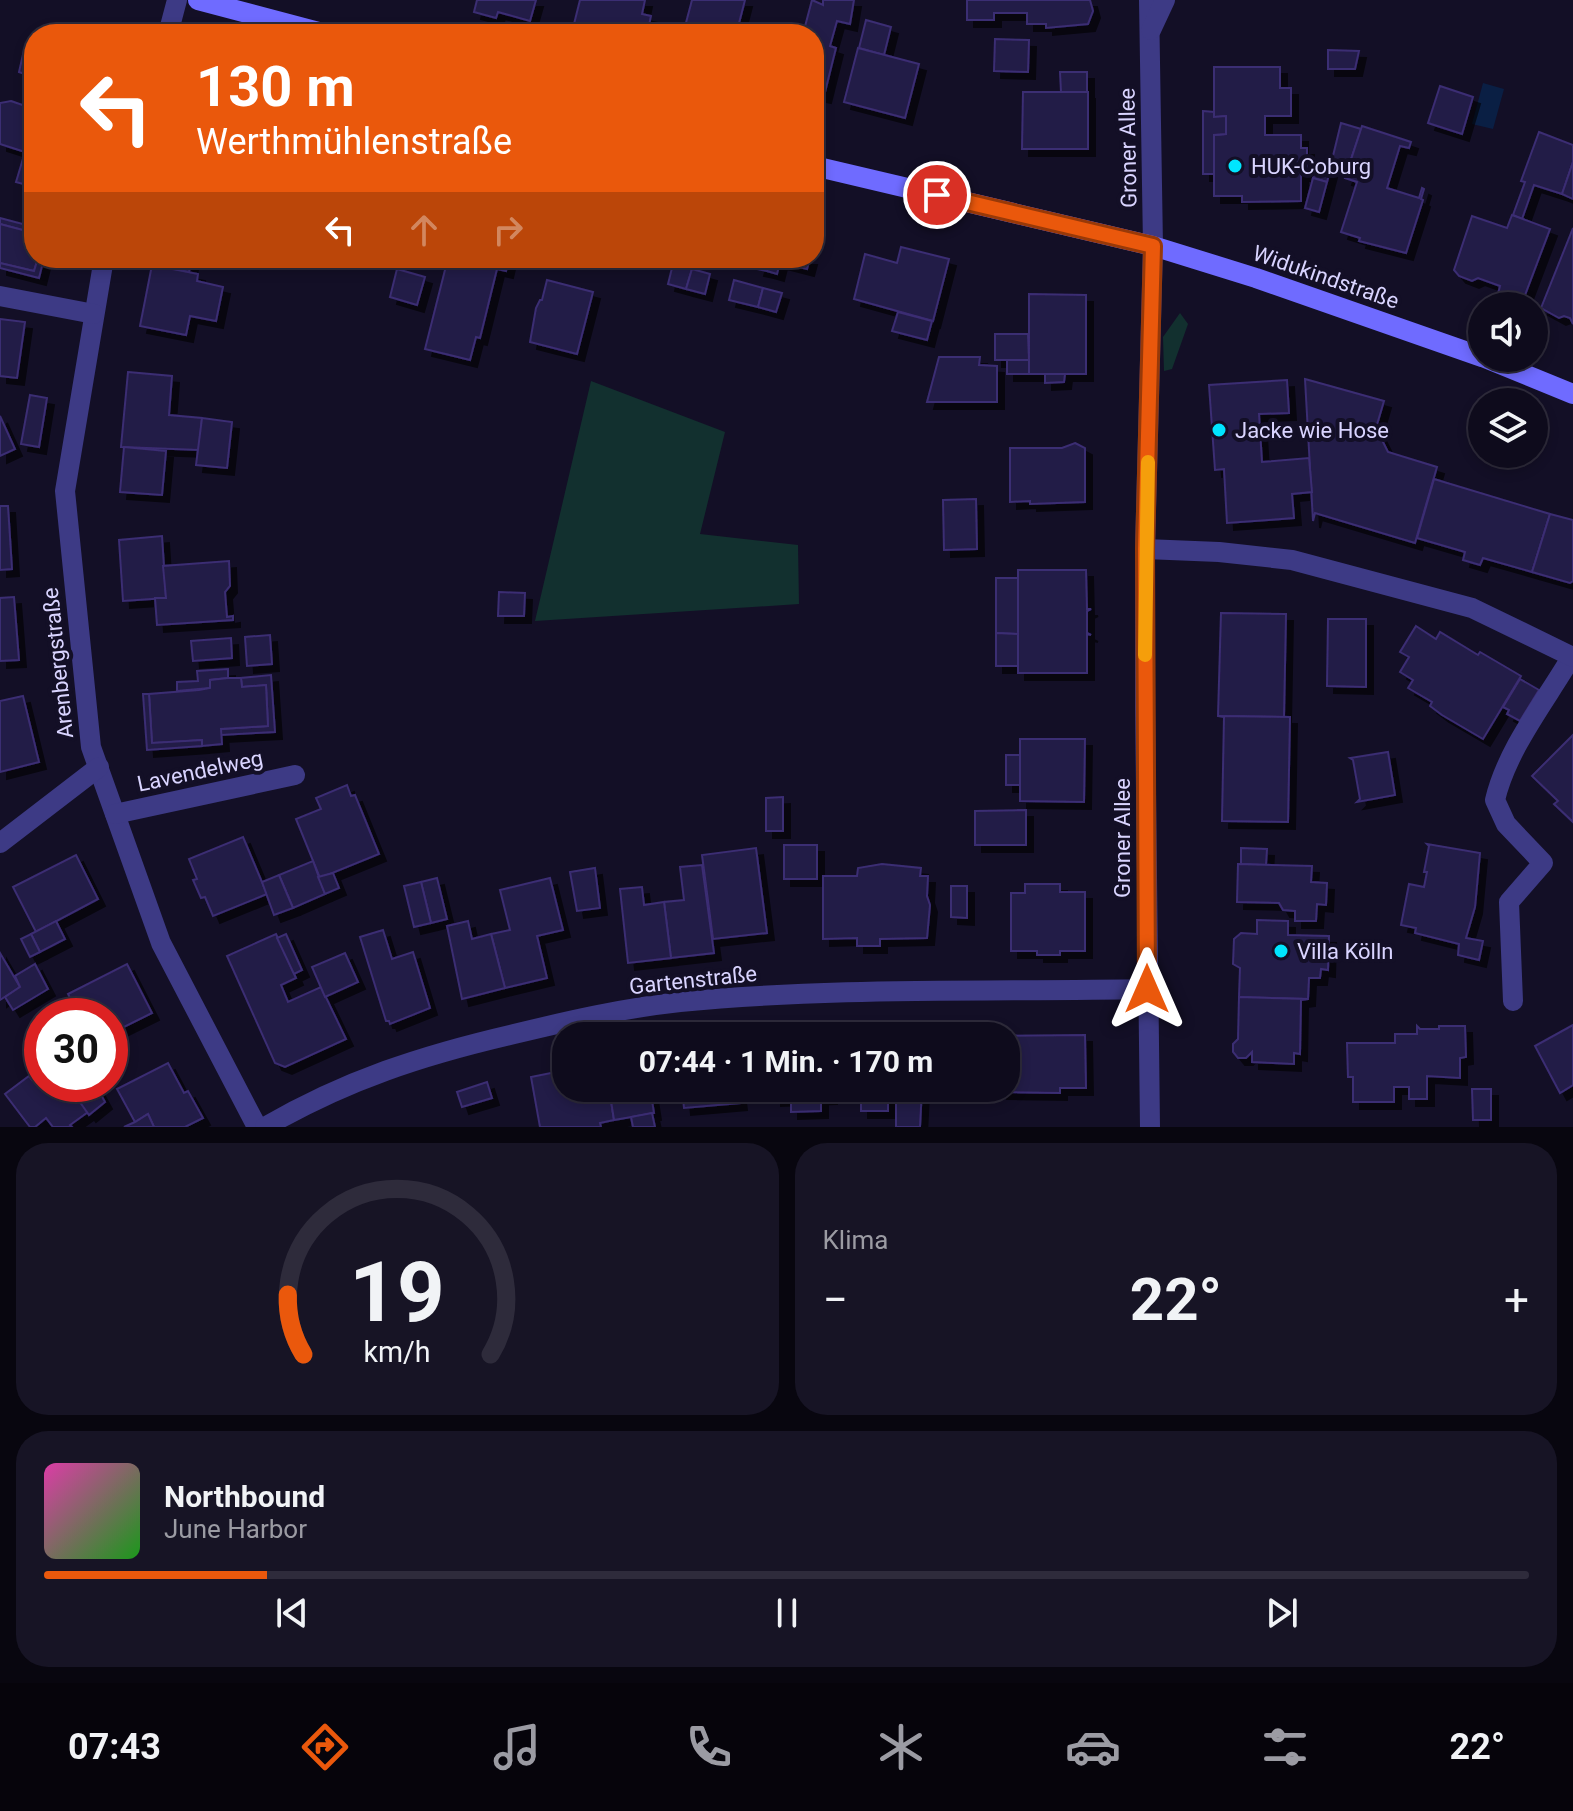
<!DOCTYPE html>
<html lang="de">
<head>
<meta charset="utf-8">
<style>
	body { margin:0; font-family:Roboto,sans-serif; background:#171425; color:#f1f3f6; height:100vh; display:flex; flex-direction:column; font-size:30px; white-space:nowrap }
	* { box-sizing:border-box; margin:0 }
	p { font-size:26px; color:#9b9ba3 }
	.icon { flex:none; width:44px; height:44px; fill:none; stroke:currentColor; stroke-width:2; stroke-linecap:round; stroke-linejoin:round }
	.map { position:relative; height:1127px; overflow:hidden }
	.side { display:flex; flex-direction:column; gap:16px; padding:16px; background:#08060f; flex:1 }
	.side>* { flex:none }
	.guide { position:absolute; left:24px; top:24px; width:800px; height:244px; border-radius:32px; box-shadow:0 4px 12px #0003,0 0 0 2px #2e2b3b; background:#ea580c; color:#fff; overflow:hidden }
	.tools { position:absolute; left:1468px; top:292px; display:grid; gap:16px }
	.tools a { display:grid; place-items:center; width:80px; height:80px; border-radius:50%; background:#0e0b1c; box-shadow:0 4px 12px #0003,0 0 0 2px #2e2b3b; font-size:40px }
	.speed { position:absolute; left:24px; top:998px; display:flex; gap:16px; font-size:40px; font-weight:700; text-align:center }
	.speed>* { display:grid; place-content:center; width:104px; height:104px; border-radius:50%; background:#0e0b1c; box-shadow:0 4px 12px #0003,0 0 0 2px #2e2b3b; line-height:1 }
	.speed .limit { border:12px solid #d22; background:#fff; color:#111 }
	.pin { position:absolute; display:grid; place-items:center; width:68px; height:68px; color:#fff; margin:-34px; border:4px solid #fff; border-radius:50%; box-shadow:0 2px 8px #0007 }
	.me { position:absolute; width:88px; margin:-44px; rotate:0deg; stroke-linejoin:round; filter:drop-shadow(0 0 6px #0008) }
	.turn { display:flex; align-items:center; gap:28px; height:168px; padding:0 40px; font-size:36px }
	.turn .icon { width:104px; height:104px; stroke-width:2.5 }
	.turn b { display:block; font-size:56px; line-height:68px }
	.lanes { display:flex; align-items:center; height:76px; padding:0 40px; background:#0003; justify-content:center; gap:40px; direction:ltr }
	.lanes .off { opacity:.35 }
	.big { font-size:60px; font-weight:700; line-height:1.1 }
	.side .widget { flex:1; display:flex; flex-direction:column; justify-content:center; gap:12px; min-width:0; padding:0 28px; border-radius:32px; background:#171425 }
	.side .dial { align-items:center; gap:0 }
	.dial svg { height:208px; overflow:visible; fill:none; stroke:#2e2b3b; stroke-width:7; stroke-linecap:round; text-anchor:middle }
	.dial text { fill:#f1f3f6; stroke:none }
	.song { display:flex; align-items:center; gap:24px }
	.cover { width:96px; height:96px; border-radius:12px; background:linear-gradient(135deg,hsl(320 70% 55%),hsl(120 70% 35%)) }
	.played { height:8px; border-radius:4px; background:linear-gradient(90deg,#ea580c 15%,#2e2b3b 15%) }
	.keys { display:flex; justify-content:space-around; direction:ltr }
	.heat { display:flex; justify-content:space-between; align-items:center; font-size:44px; direction:ltr }
	.side .tiles { flex:1; display:grid; gap:16px; grid-template-columns:1fr 1fr }
	.widget:last-child { grid-column:span 2 }
	.trip { position:absolute; left:552px; top:1022px; width:468px; height:80px; border-radius:32px; background:#0e0b1c; box-shadow:0 4px 12px #0003,0 0 0 2px #2e2b3b; font-weight:700; line-height:80px; text-align:center }
	.tabs { display:flex; height:128px; justify-content:space-around; align-items:center; background:#06040b; color:#9b9ba3 }
	.tabs .icon { width:56px; height:56px }
	.tabs .active { color:#ea580c }
	.tabs b { font-size:36px; color:#f1f3f6 }
	.map>svg:first-child { display:block }
	.green { fill:#12302f }
	.water { fill:#0a1f44 }
	.building { fill:#241b47; stroke:#3b2d73; stroke-width:2; filter:url(#shadow) }
	.lines { fill:none; stroke-linecap:round; stroke-linejoin:round }
	.service { stroke:#3d3a85; stroke-width:20 }
	.minor { stroke:#3d3a85; stroke-width:20 }
	.secondary { stroke:#6f6bff; stroke-width:20 }
	.route-casing { stroke:#983908; stroke-width:20 }
	.route { stroke:#ea580c; stroke-width:14 }
	.slow { stroke:#f59e0b; stroke-width:14 }
	.poi-dot { fill:#00e5ff; stroke:#130f26; stroke-width:3 }
	.labels { text-anchor:middle; dominant-baseline:central; stroke-width:8; stroke-linejoin:round; paint-order:stroke }
	.street-label { font-size:22px; fill:#d9d4ff; stroke:#130f26 }
	.poi-label { font-size:22px; fill:#d9d4ff; stroke:#130f26; text-anchor:start }
</style>
</head>
<body>
<div class="map">
<svg width="1573" height="1127" viewBox="0 0 1573 1127">
	<defs>
		<filter id="shadow"><feDropShadow dx="7" dy="7" stdDeviation="0" flood-color="#0009"/></filter>
	</defs>
	<rect width="100%" height="100%" fill="#130f26"/>
	<g class="green">
		<polygon points="1180,313 1188,324 1172,369 1164,371 1163,337"/>
		<polygon points="591,381 725,432 700,534 798,545 799,604 535,621"/>
	</g>
	<polygon class="water" points="1483,83 1504,89 1493,129 1472,124"/>
	<g class="building">
		<polygon points="477,0 536,0 530,21 498,12 496,18 474,12"/>
		<polygon points="580,0 645,0 642,14 651,16 647,34 581,34 572,32"/>
		<polygon points="692,0 745,0 737,31 747,34 683,34"/>
		<polygon points="812,0 823,5 823,0 854,0 850,24 837,21 830,46 836,48 824,96 814,94 814,34 803,34"/>
		<polygon points="967,0 1090,0 1093,11 1088,24 1046,28 1046,24 1027,24 1027,13 994,13 994,20 967,20"/>
		<polygon points="866,20 891,27 884,55 859,48"/>
		<polygon points="59,27 85,34 57,34"/>
		<polygon points="995,39 1029,40 1028,72 994,71"/>
		<polygon points="858,48 919,64 905,118 844,102"/>
		<polygon points="24,50 34,53 34,77 19,72"/>
		<polygon points="1328,50 1359,51 1355,69 1328,69"/>
		<polygon points="1214,67 1280,67 1280,88 1291,88 1291,116 1265,116 1265,135 1301,135 1301,148 1307,148 1307,174 1301,174 1301,201 1242,202 1242,196 1214,196 1214,135 1226,134 1226,116 1214,117"/>
		<polygon points="1060,72 1087,72 1087,92 1061,92"/>
		<polygon points="1440,86 1473,97 1462,134 1428,123"/>
		<polygon points="1023,92 1088,92 1088,149 1022,149"/>
		<polygon points="11,101 34,109 34,187 16,182 25,152 0,144 0,103"/>
		<polygon points="1203,111 1214,112 1214,117 1226,116 1226,134 1214,135 1214,174 1203,174"/>
		<polygon points="1341,123 1361,129 1349,165 1332,160"/>
		<polygon points="1362,126 1411,142 1409,148 1400,146 1387,188 1419,198 1422,188 1424,189 1421,199 1423,200 1406,253 1359,241 1360,238 1341,232 1357,182 1345,178"/>
		<polygon points="1539,132 1573,145 1573,162 1562,194 1534,185 1522,219 1513,215 1525,182 1521,181"/>
		<polygon points="1573,162 1573,199 1562,194"/>
		<polygon points="1316,167 1330,171 1327,182 1313,178"/>
		<polygon points="1313,178 1327,182 1319,212 1305,208"/>
		<polygon points="1512,215 1550,229 1522,303 1521,300 1500,292 1498,294 1500,286 1478,278 1472,281 1459,276 1454,270 1472,216 1507,228"/>
		<polygon points="0,218 34,227 34,233 0,224"/>
		<polygon points="0,224 34,233 34,258 38,258 34,271 0,263"/>
		<polygon points="1573,228 1573,324 1570,318 1564,316 1559,318 1541,308"/>
		<polygon points="901,247 949,259 933,321 854,299 865,254 897,263"/>
		<polygon points="38,258 44,258 39,278 0,268 0,263 34,271"/>
		<polygon points="154,258 192,258 189,272 153,265"/>
		<polygon points="458,258 509,258 506,271 497,269 480,338 476,337 470,360 425,349 447,262 456,264"/>
		<polygon points="760,258 771,258 767,271 757,269"/>
		<polygon points="771,258 810,258 807,269 780,262 777,274 767,271"/>
		<polygon points="673,264 692,269 686,289 668,284"/>
		<polygon points="152,265 198,274 197,281 223,287 216,321 190,316 186,335 140,326"/>
		<polygon points="397,269 425,277 417,305 390,297"/>
		<polygon points="692,269 710,274 705,294 686,289"/>
		<polygon points="547,280 593,292 577,354 530,342 536,308 540,300 542,300"/>
		<polygon points="734,280 763,288 758,307 729,300"/>
		<polygon points="763,288 782,293 776,312 758,307"/>
		<polygon points="1029,294 1086,295 1086,374 1029,374"/>
		<polygon points="898,312 932,321 927,340 892,331"/>
		<polygon points="0,319 25,322 17,378 0,376"/>
		<polygon points="995,334 1028,334 1029,360 995,360"/>
		<polygon points="939,357 980,357 979,365 997,366 997,402 927,402"/>
		<rect x="1007" y="360" width="22" height="14"/>
		<polygon points="128,372 172,376 169,415 202,418 199,450 121,447"/>
		<polygon points="1045,374 1065,374 1064,382 1045,383"/>
		<polygon points="1305,379 1384,401 1376,428 1388,452 1437,467 1415,543 1315,513 1313,521"/>
		<polygon points="1287,380 1289,413 1259,414 1262,462 1309,458 1312,492 1292,494 1294,518 1227,523 1224,469 1215,470 1209,385"/>
		<polygon points="30,395 47,398 39,447 21,444"/>
		<polygon points="0,416 15,449 0,456"/>
		<polygon points="202,418 232,422 227,468 196,465"/>
		<polygon points="1075,443 1085,448 1085,502 1030,504 1030,501 1010,502 1010,448 1062,448"/>
		<polygon points="124,447 166,451 162,495 120,492"/>
		<polygon points="1434,479 1550,514 1532,572 1483,558 1480,565 1463,560 1465,552 1417,538"/>
		<polygon points="976,499 977,549 944,550 943,500"/>
		<polygon points="0,506 8,506 12,569 0,570"/>
		<polygon points="1550,514 1573,520 1573,581 1570,583 1532,572"/>
		<polygon points="162,536 166,598 123,601 119,540"/>
		<polygon points="229,561 230,586 225,592 227,617 233,616 233,620 157,625 155,598 166,598 163,566"/>
		<polygon points="1018,570 1086,570 1087,609 1091,609 1087,611 1087,633 1091,635 1087,634 1087,673 1018,673"/>
		<polygon points="996,578 1018,578 1018,634 996,633"/>
		<polygon points="499,592 525,593 524,616 498,616"/>
		<polygon points="14,597 19,660 0,661 0,598"/>
		<polygon points="1221,613 1286,614 1284,717 1218,716"/>
		<polygon points="1328,619 1366,619 1366,687 1327,686"/>
		<polygon points="1416,626 1436,639 1440,632 1478,655 1480,652 1521,676 1483,739 1442,715 1430,706 1432,702 1408,688 1413,680 1400,672 1409,657 1400,652"/>
		<polygon points="996,633 1018,634 1018,666 996,666"/>
		<polygon points="270,635 272,664 247,666 245,637"/>
		<polygon points="231,638 232,658 193,661 191,641"/>
		<polygon points="228,669 228,678 210,680 210,688 177,691 177,682 198,681 197,671"/>
		<polygon points="271,675 275,732 221,735 221,729 268,726 266,685 242,687 241,678"/>
		<polygon points="228,678 241,678 242,687 266,685 268,726 221,729 222,744 202,746 202,740 152,743 149,694 199,690 210,688 210,680"/>
		<polygon points="1520,679 1539,690 1520,721 1507,714 1509,710 1503,707"/>
		<polygon points="143,694 149,694 152,743 202,740 202,746 147,750"/>
		<polygon points="23,696 39,762 0,772 0,701"/>
		<polygon points="1218,716 1290,717 1288,822 1222,821 1224,717"/>
		<polygon points="1573,735 1573,822 1554,804 1558,801 1532,776"/>
		<polygon points="1020,739 1085,739 1084,802 1020,801"/>
		<polygon points="1388,752 1395,795 1357,802 1360,799 1353,760 1350,758"/>
		<rect x="1006" y="755" width="14" height="30"/>
		<polygon points="347,785 351,796 355,795 379,854 320,878 296,819 321,809 316,798"/>
		<polygon points="783,797 783,831 766,831 766,798"/>
		<polygon points="1026,810 1026,845 975,845 975,811"/>
		<polygon points="243,837 267,894 213,916 205,897 201,898 193,880 197,879 189,859"/>
		<polygon points="1427,844 1480,853 1475,907 1466,938 1483,941 1479,960 1458,955 1459,944 1415,933 1416,928 1401,925 1409,884 1424,887 1427,872 1424,872 1429,846"/>
		<rect x="784" y="845" width="33" height="34"/>
		<polygon points="756,848 767,933 713,939 702,855"/>
		<polygon points="1241,848 1267,849 1266,865 1241,864"/>
		<polygon points="76,855 98,899 36,932 13,887"/>
		<polygon points="313,861 325,894 293,908 279,875"/>
		<polygon points="882,864 921,868 920,876 928,876 927,896 930,905 927,938 880,939 880,946 857,946 857,938 823,939 823,876 857,876 858,868"/>
		<polygon points="1238,864 1312,866 1311,882 1327,883 1326,905 1317,904 1316,921 1295,921 1295,911 1283,910 1279,903 1237,902"/>
		<polygon points="702,865 714,953 671,958 664,902 684,900 680,867"/>
		<polygon points="595,868 600,908 577,911 570,872"/>
		<polygon points="333,873 339,888 325,894 318,877"/>
		<polygon points="279,875 293,908 274,915 262,882"/>
		<polygon points="437,878 447,919 431,923 421,882"/>
		<polygon points="550,878 563,930 537,936 547,978 505,988 491,934 510,930 500,890"/>
		<polygon points="421,882 431,923 414,927 404,886"/>
		<polygon points="1025,884 1060,884 1060,892 1085,892 1085,951 1060,951 1060,955 1037,955 1037,951 1011,951 1011,893 1025,893"/>
		<polygon points="951,886 967,886 967,918 951,917"/>
		<polygon points="642,887 644,905 664,902 671,958 628,963 620,889"/>
		<polygon points="1257,920 1288,921 1288,935 1329,936 1328,970 1321,969 1320,978 1309,978 1308,999 1239,997 1240,968 1233,964 1234,939 1241,933 1257,934"/>
		<polygon points="56,921 65,939 40,952 31,934"/>
		<polygon points="468,921 472,939 491,934 505,988 462,999 447,926"/>
		<polygon points="383,930 392,959 413,952 430,1008 390,1024 389,1021 386,1021 360,937"/>
		<polygon points="31,934 40,952 30,957 21,939"/>
		<polygon points="276,934 296,978 281,985 288,1002 321,987 346,1039 285,1067 275,1063 227,956"/>
		<polygon points="286,934 302,970 294,974 277,938"/>
		<polygon points="0,953 20,987 0,1000"/>
		<polygon points="345,953 358,982 325,997 312,967"/>
		<polygon points="35,964 48,989 13,1010 5,997 20,987 15,976"/>
		<polygon points="127,964 152,1013 110,1034 110,1016 79,1016 68,994"/>
		<polygon points="1239,997 1308,999 1301,1000 1300,1054 1294,1053 1294,1064 1252,1062 1252,1052 1246,1058 1238,1058 1233,1052 1233,1044 1238,1039"/>
		<polygon points="1573,1025 1573,1085 1560,1093 1535,1046"/>
		<polygon points="1417,1026 1420,1029 1439,1029 1439,1026 1465,1026 1466,1057 1460,1058 1460,1078 1427,1076 1427,1099 1409,1099 1409,1087 1394,1087 1394,1102 1353,1102 1353,1077 1348,1077 1347,1043 1395,1043 1395,1034 1417,1034"/>
		<polygon points="1085,1035 1086,1088 1060,1088 1060,1093 1000,1092 1000,1088 1006,1088 1006,1036 974,1036"/>
		<polygon points="168,1063 184,1093 188,1091 203,1118 185,1127 154,1127 148,1114 135,1122 117,1089"/>
		<polygon points="566,1070 566,1088 609,1088 614,1120 600,1123 601,1127 540,1127 531,1077"/>
		<polygon points="42,1072 42,1084 67,1084 88,1112 70,1125 72,1127 53,1127 46,1118 35,1127 30,1127 5,1094 29,1076 32,1080"/>
		<polygon points="487,1082 492,1098 462,1107 457,1092"/>
		<polygon points="75,1084 95,1084 105,1102 89,1115 70,1088"/>
		<polygon points="609,1088 650,1088 654,1113 614,1120"/>
		<polygon points="682,1088 738,1088 740,1103 684,1108"/>
		<polygon points="774,1088 830,1088 830,1097 774,1099"/>
		<polygon points="861,1088 922,1088 920,1127 896,1127 896,1101 888,1100 888,1111 861,1111"/>
		<polygon points="1472,1089 1491,1089 1491,1120 1473,1120"/>
		<polygon points="821,1098 821,1111 791,1112 791,1099"/>
		<polygon points="652,1113 655,1127 633,1127 631,1117"/>
		<polygon points="148,1114 154,1127 124,1127 135,1122"/>
	</g>
	<g class="lines">
		<path class="service" d="M1513,1001L1509,902L1543,863L1506,824L1495,800C1507,749 1545,702 1572,656"/>
		<g class="minor">
			<polyline points="1149,0 1153,246 1145,549 1145,708 1150,1127"/>
			<polyline points="1151,30 1165,0"/>
			<polyline points="168,34 177,0"/>
			<polyline points="104,258 65,491 91,747 161,943 257,1127"/>
			<polyline points="0,296 94,314"/>
			<polyline points="1145,549 1219,552 1292,560 1472,608 1573,657"/>
			<polyline points="115,814 295,775"/>
			<polyline points="0,843 99,767"/>
			<path d="M265,1127C346,1080 423,1055 514,1034C568,1021 624,1008 680,1002C835,987 992,992 1147,989"/>
		</g>
		<g class="secondary">
			<polyline points="198,0 326,34"/>
			<polyline points="814,166 1153,246 1256,278 1482,357"/>
			<polyline points="1485,358 1573,394"/>
		</g>
	</g>
	<g class="lines">
		<defs>
			<polyline id="route" points="937,195 1153,246 1145,549 1147,989"/>
		</defs>
		<use href="#route" class="route-casing"/>
		<use href="#route" class="route"/>
		<polyline class="slow" points="1145,655 1148,462"/>
	</g>
	<g class="poi-dot">
		<circle cx="1235" cy="166" r="8"/>
		<circle cx="1219" cy="430" r="8"/>
		<circle cx="1281" cy="951" r="8"/>
	</g>
	<g class="labels">
		<g class="street-label">
			<text transform="translate(1128 148) rotate(-91)">Groner Allee</text>
			<text transform="translate(1326 277) rotate(19)">Widukindstraße</text>
			<text transform="translate(58 663) rotate(-96)">Arenbergstraße</text>
			<text transform="translate(200 771) rotate(-12)">Lavendelweg</text>
			<text transform="translate(1122 838) rotate(-90)">Groner Allee</text>
			<text transform="translate(693 980) rotate(-6)">Gartenstraße</text>
		</g>
		<g class="poi-label">
			<text x="1251" y="166">HUK-Coburg</text>
			<text x="1235" y="430">Jacke wie Hose</text>
			<text x="1297" y="951">Villa Kölln</text>
		</g>
	</g>
</svg>
<div class="tools">
<a><svg class="icon" aria-label="sound" viewBox="0 0 24 24"><path d="M4 9h4l5-4v14l-5-4H4zM17 9q2 3 0 6"/></svg></a>
<a><svg class="icon" aria-label="layers" viewBox="0 0 24 24"><path d="M12 4l9 5-9 5-9-5zM3 14l9 5 9-5"/></svg></a>
</div>
<div class="speed"><div class="limit">30</div></div>
<div class="pin" style="left:937px;top:195px;background:#d93025"><svg class="icon" aria-label="arrive" viewBox="0 0 24 24"><path d="M6 21V4h12l-3 4 3 4H6"/></svg></div>
<svg class="me" style="left:1147px;top:989px" viewBox="-20 -20 40 40"><path d="M0-17L14 15 0 8-14 15z" fill="#ea580c" stroke="#fff" stroke-width="4"/></svg>
<div class="trip">07:44 · 1 Min. · 170 m</div>
<div class="guide">
<div class="turn"><svg class="icon" aria-label="left" viewBox="0 0 24 24"><path d="M17 20v-9H6M10 6l-5 5 5 5"/></svg><div><b>130 m</b>Werthmühlenstraße</div></div>
<div class="lanes"><svg class="icon" aria-label="left" viewBox="0 0 24 24"><path d="M17 20v-9H6M10 6l-5 5 5 5"/></svg><svg class="icon off" aria-label="ahead" viewBox="0 0 24 24"><path d="M12 20V5M6 11l6-6 6 6"/></svg><svg class="icon off" aria-label="right" viewBox="0 0 24 24"><path d="M7 20v-9h11M14 6l5 5-5 5"/></svg></div>
</div>
</div>
<section class="side">
<div class="tiles">
<div class="widget dial"><svg viewBox="0 0 100 80">
<path d="M14 69A42 42 0 1 1 86 69"/>
<path d="M14 69A42 42 0 0 1 8 46" stroke="#ea580c"/>
<text x="50" y="56" font-size="32" font-weight="700">19</text>
<text x="50" y="72" font-size="11">km/h</text>
</svg></div>
<div class="widget"><p>Klima</p>
<div class="heat"><a>−</a><b class="big">22°</b><a>+</a></div>
</div>
<div class="widget">
<div class="song"><i class="cover"></i><div><b>Northbound</b><p>June Harbor</p></div></div>
<div class="played"></div>
<div class="keys"><svg class="icon" aria-label="previous" viewBox="0 0 24 24"><path d="M18 5L8 12l10 7zM5 5v14"/></svg><svg class="icon" aria-label="pause" viewBox="0 0 24 24"><path d="M8 5v14M16 5v14"/></svg><svg class="icon" aria-label="next" viewBox="0 0 24 24"><path d="M6 5l10 7-10 7zM19 5v14"/></svg></div>
</div>
</div>
</section>
<nav class="tabs">
<b>07:43</b>
<svg class="icon active" aria-label="directions" viewBox="0 0 24 24"><path d="M12 3l9 9-9 9-9-9zM9 14v-3h6M13 9l2 2-2 2"/></svg>
<svg class="icon" aria-label="music" viewBox="0 0 24 24"><path d="M9 18V5l10-2v13"/><circle cx="6" cy="18" r="3"/><circle cx="16" cy="16" r="3"/></svg>
<svg class="icon" aria-label="phone" viewBox="0 0 24 24"><path d="M5 4h4l2 5-3 2q2 4 5 5l2-3 5 2v4C11 20 4 13 5 4z"/></svg>
<svg class="icon" aria-label="climate" viewBox="0 0 24 24"><path d="M12 3v18M4 7l16 10M4 17L20 7"/></svg>
<svg class="icon" aria-label="car" viewBox="0 0 24 24"><path d="M5 17H2v-5l4-1 3-4h7l3 4 3 1v5h-3M9 17h6M6 11h13"/><circle cx="7" cy="17" r="2"/><circle cx="17" cy="17" r="2"/></svg>
<svg class="icon" aria-label="filters" viewBox="0 0 24 24"><path d="M4 7h16M4 17h16"/><circle cx="9" cy="7" r="2"/><circle cx="15" cy="17" r="2"/></svg>
<b>22°</b>
</nav>
</body>
</html>
